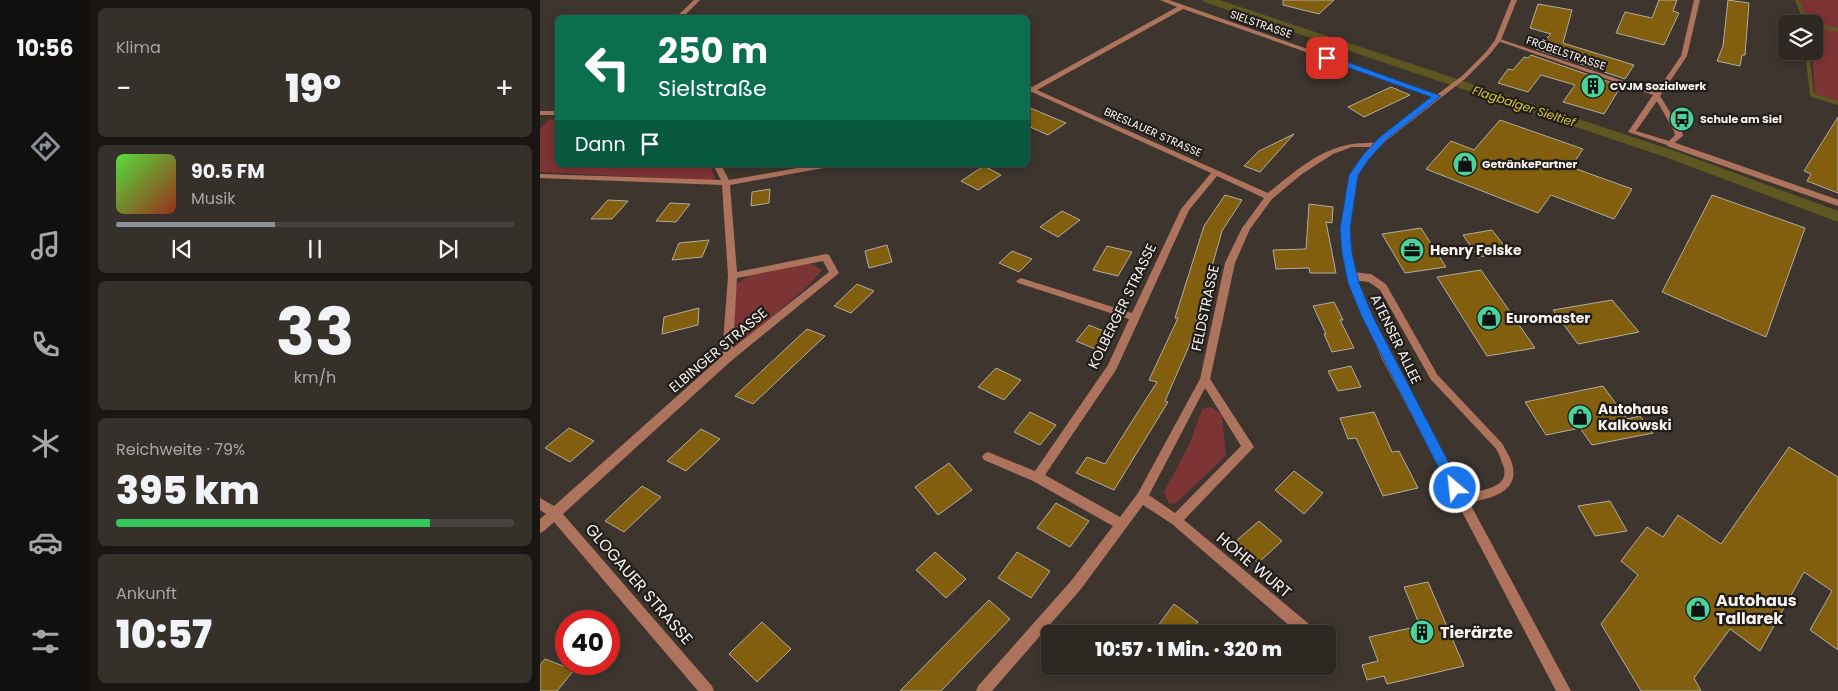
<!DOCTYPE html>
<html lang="de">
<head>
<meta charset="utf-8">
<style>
	body { margin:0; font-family:Poppins,sans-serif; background:#36302a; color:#f1f3f6; height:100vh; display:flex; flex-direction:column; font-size:19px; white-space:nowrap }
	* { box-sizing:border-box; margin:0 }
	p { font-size:16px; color:#a7a6a5 }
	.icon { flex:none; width:28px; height:28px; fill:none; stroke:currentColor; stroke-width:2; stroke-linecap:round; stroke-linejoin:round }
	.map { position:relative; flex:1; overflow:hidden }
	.side { display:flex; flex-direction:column; gap:8px; padding:8px; background:#191613; width:450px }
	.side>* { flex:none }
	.guide { position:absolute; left:15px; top:15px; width:475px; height:152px; border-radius:8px; box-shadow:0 2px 12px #0003,0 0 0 1px #494440; background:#0b6e4f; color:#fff; overflow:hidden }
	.fabs { position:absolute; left:1238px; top:15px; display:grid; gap:10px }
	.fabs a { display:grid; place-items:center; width:45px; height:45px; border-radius:8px; background:#2e2822; box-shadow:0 2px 12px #0003,0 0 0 1px #494440; font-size:25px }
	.speed { position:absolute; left:15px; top:610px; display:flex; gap:10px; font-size:25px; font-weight:700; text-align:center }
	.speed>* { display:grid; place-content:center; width:65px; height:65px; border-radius:50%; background:#2e2822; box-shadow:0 2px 12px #0003,0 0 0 1px #494440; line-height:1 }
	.speed .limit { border:8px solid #d22; background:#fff; color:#111 }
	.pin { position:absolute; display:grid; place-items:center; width:42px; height:42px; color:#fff; margin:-21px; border-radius:10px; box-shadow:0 2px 8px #0006 }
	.me { position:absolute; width:55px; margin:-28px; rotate:332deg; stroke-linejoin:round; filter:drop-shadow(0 0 4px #0008) }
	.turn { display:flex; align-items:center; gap:18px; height:105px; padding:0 20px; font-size:22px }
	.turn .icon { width:65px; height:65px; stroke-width:2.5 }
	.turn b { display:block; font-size:35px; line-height:42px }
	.then { display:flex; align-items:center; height:48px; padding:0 20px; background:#0003; gap:10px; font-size:19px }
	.big { font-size:38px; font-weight:800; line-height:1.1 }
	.side .tile { flex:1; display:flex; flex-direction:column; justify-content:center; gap:8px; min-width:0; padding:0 18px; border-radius:8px; background:#36302a }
	.side .dial { align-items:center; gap:0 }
	.dial b { font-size:65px; line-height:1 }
	.song { display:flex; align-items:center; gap:15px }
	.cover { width:60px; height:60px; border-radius:8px; background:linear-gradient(135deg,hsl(110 70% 55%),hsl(10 70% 35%)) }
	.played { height:5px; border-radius:2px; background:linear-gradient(90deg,#8c9099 40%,#494440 40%) }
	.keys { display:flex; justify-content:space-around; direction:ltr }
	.heat { display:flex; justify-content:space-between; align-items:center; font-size:28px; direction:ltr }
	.charge { height:8px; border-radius:4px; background:linear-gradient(90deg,#34c759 79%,#494440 0) }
	.trip { position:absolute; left:501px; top:625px; width:295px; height:50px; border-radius:8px; background:#2e2822; box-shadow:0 2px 12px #0003,0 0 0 1px #494440; font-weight:800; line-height:50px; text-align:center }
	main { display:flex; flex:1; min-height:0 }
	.dock { display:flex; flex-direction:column; width:90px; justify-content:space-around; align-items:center; background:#12100e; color:#a7a6a5 }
	.dock .icon { width:35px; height:35px }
	.dock .selected { color:#8c9099 }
	.dock b { font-size:22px; color:#f1f3f6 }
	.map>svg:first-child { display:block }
	.green { fill:#7d3434 }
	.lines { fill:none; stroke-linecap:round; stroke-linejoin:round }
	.stream { stroke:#5e5721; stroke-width:4 }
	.canal { fill:#5e5721; fill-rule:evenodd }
	.building { fill:#815f0e; stroke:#b2aca2 }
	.service-far2 { stroke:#ae735c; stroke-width:6 }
	.service-far1 { stroke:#ae735c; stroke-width:8 }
	.service { stroke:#ae735c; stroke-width:9 }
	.minor { fill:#ae735c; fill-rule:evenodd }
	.tertiary { fill:#ae735c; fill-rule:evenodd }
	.route { fill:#1a73e8; stroke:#114b97 }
	.labels { text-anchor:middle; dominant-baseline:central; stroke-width:4.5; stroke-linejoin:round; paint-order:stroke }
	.far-street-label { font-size:11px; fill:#f8f3ef; stroke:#211d1a }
	.far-poi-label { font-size:11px; font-weight:bold; fill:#f8f3ef; stroke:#211d1a; text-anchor:start }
	.far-water-label { font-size:12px; font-style:italic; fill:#d6c537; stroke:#211d1a }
	.poi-label { font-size:14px; font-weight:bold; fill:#f8f3ef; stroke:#211d1a; text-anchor:start }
	.street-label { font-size:14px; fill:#f8f3ef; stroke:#211d1a }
	.near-street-label { font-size:16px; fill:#f8f3ef; stroke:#211d1a }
	.near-poi-label { font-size:16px; font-weight:bold; fill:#f8f3ef; stroke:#211d1a; text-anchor:start }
</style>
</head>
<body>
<main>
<nav class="dock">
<b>10:56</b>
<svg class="icon selected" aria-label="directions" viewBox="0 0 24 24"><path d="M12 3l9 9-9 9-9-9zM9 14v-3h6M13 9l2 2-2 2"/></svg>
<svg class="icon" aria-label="music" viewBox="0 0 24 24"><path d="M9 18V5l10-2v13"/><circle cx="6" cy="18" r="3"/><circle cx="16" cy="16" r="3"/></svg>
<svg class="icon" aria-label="phone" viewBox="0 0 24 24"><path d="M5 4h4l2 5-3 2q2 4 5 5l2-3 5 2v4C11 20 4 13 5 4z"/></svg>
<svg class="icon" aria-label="climate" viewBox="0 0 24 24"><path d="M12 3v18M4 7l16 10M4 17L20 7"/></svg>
<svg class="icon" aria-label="car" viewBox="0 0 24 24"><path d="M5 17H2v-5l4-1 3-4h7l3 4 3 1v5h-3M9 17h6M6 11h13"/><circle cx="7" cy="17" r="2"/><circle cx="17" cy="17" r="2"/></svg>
<svg class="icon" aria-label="filters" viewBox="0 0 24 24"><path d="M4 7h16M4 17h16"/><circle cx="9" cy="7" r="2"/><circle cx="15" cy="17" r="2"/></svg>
</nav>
<section class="side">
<div class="tile"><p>Klima</p>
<div class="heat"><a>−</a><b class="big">19°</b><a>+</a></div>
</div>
<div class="tile">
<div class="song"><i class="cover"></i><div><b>90.5 FM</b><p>Musik</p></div></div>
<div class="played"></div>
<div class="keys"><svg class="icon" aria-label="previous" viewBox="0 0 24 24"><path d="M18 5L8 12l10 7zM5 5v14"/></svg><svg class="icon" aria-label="pause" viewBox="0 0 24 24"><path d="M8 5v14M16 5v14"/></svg><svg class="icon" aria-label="next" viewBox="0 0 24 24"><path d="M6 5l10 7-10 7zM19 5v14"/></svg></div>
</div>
<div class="tile dial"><b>33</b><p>km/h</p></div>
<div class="tile"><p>Reichweite · 79%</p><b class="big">395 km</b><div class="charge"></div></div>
<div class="tile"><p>Ankunft</p><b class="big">10:57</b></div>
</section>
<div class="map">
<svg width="1298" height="691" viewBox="0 0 1298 691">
	<rect width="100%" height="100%" fill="#3d352e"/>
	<g class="green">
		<polygon points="1259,0 1298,0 1298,29 1269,23"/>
		<polygon points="1274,26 1298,31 1298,102 1275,94 1272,51 1274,51"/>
		<polygon points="10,119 17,119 18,165 169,165 175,176 174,181 0,172 0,129"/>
		<polygon points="270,263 282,270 268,286 194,349 195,285 211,274"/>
		<polygon points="671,407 682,415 686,456 636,503 629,504 624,492 649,445 662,409"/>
	</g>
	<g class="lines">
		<g class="stream">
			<polyline points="1257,0 1267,24"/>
			<polyline points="1274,25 1298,30"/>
			<polyline points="1267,51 1272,95 1298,103"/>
		</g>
		<polygon class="canal" points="662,0 679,0 1135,151 1298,211 1298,222 1125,157 664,2"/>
	</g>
	<g class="building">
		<polygon points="743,0 794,0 779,14 743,5"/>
		<polygon points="1119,0 1137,0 1133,11 1139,13 1124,45 1076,33 1085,12 1112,18"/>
		<polygon points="1188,0 1209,3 1205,55 1202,55 1200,66 1177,61 1183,46"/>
		<polygon points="998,4 1032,10 1023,43 1094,65 1085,79 996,49 1011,34 990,28"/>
		<polygon points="991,55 1081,86 1064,114 1023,102 1035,85 1001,75 988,92 958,83 968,69 973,70 984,57 988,58"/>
		<polygon points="851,87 870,95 824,117 808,107"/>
		<polygon points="488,107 526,123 508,135 488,126"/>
		<polygon points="1298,117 1298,193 1267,181 1271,174 1264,171"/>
		<polygon points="960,120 1043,149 1031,167 1092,189 1074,219 1011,195 998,213 886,169 911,141 934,150"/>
		<polygon points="754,134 720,172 704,166 719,151"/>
		<polygon points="444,166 461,175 438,190 421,181"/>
		<polygon points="230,189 229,203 211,206 212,192"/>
		<polygon points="685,195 702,200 682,231 654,330 656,330 625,401 628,402 574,490 536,473 547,457 565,464 617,382 609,380 638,318 635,318 664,226"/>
		<polygon points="1172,195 1265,228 1226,337 1122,292"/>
		<polygon points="68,200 88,201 72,219 51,219"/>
		<polygon points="130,203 150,204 136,222 116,221"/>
		<polygon points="769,204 793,207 792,223 786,222 796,273 770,273 769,268 736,269 733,250 766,249"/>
		<polygon points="522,211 540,220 518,237 500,227"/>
		<polygon points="881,228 906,267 865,273 842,234"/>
		<polygon points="952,230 969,252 938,257 923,235"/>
		<polygon points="169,240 162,257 132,260 139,243"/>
		<polygon points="347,245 352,262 329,268 325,251"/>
		<polygon points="567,246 592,252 578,276 553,270"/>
		<polygon points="472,251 492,259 479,272 459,263"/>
		<polygon points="941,270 995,348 947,356 897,277"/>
		<polygon points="317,284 334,291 311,313 294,306"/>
		<polygon points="1072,300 1099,332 1038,344 1013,310"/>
		<polygon points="794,302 803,320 800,320 814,348 792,352 784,334 786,334 773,306"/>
		<polygon points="159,308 158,325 122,334 124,317"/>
		<polygon points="549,325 573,335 560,351 536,341"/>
		<polygon points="267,329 285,336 213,404 195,396"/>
		<polygon points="811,366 821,387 798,391 788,371"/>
		<polygon points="456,368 481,380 464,400 438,387"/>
		<polygon points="1063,386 1087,419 1100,416 1113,433 1052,445 1040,428 1006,435 985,402"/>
		<polygon points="490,412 516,425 500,445 474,432"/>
		<polygon points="834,412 852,452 859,451 878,488 843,496 816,438 808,439 800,418"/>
		<polygon points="29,428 54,441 30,462 5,448"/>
		<polygon points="161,429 180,439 146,471 127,461"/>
		<polygon points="1249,447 1298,477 1298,650 1270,630 1292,591 1264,572 1220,651 1190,629 1154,678 1161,691 1101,691 1061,624 1098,575 1081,561 1107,527 1123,537 1138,515 1181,544"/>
		<polygon points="409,463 432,490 398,515 375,487"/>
		<polygon points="754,471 783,493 764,514 735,490"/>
		<polygon points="102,486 121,497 84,532 65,521"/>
		<polygon points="1070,501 1087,531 1055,536 1038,506"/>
		<polygon points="516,503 549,521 530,547 497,528"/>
		<polygon points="719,521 742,541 718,563 696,541"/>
		<polygon points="395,552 426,579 406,598 376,570"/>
		<polygon points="477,552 510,571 491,598 458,578"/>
		<polygon points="888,582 924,666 847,684 844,676 827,680 822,665 838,661 829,637 880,626 864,587"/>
		<polygon points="449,600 470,619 401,691 360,691"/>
		<polygon points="634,604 658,622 650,634 612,634"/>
		<polygon points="222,622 251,649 217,682 189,654"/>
		<polygon points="5,659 34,670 17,691 0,691 0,665"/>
	</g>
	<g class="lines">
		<polyline class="service-far2" points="1130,144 1298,203"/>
		<polyline class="service-far1" points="812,276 830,278 843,287 894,377 959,446 966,459"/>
		<path class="service" d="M921,499C945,495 981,491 965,458"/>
		<g class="minor">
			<polygon points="154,0 160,0 142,18 135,18"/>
			<path d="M620,0H629L901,96L895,97L643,9L497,90L728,193C758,169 786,143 826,143C832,143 836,142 841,145L837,147H812L793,154L762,174L732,199L710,229L695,263L670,379L714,447L644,520L775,629L777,634H759L632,524L603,505L541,589L452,691H436L438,686L531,581L573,526L493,481L444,460L442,457L444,454L448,452L495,471L568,365L589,319L478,283L476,281L481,278L592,313L641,209L671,173L492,92L488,94V86L492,87L637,7ZM677,176L724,198L702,228L685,263L660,379L598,493L580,517L505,475L576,370L649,210ZM665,388L701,446L635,513L609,495Z"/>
			<path d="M1154,0H1160L1147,56L1120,96L1142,131L1143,136L1130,146L1088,132L1113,95L955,40L960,39L1116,92L1141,56ZM1117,101L1134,131L1135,135L1129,141L1096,131Z"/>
			<rect x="0" y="111" width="18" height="4"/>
			<path d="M173,165H181L189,180L275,165H293L289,167L190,185L197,272L286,254L289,255L299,273L191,361L23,514L172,686L174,691H158L14,522L4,531L0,533V519L6,514L0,510V498L14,506L182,356L188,276L182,185L0,178V174L181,180ZM283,261L289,272L193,348L197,278Z"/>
		</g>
		<polygon class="tertiary" points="971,0 977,0 961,40 950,54 926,78 846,141 829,158 818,175 809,229 811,253 818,283 852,359 1031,691 1016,691 842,359 808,283 803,253 801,229 810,175 823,155 840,137 922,76 946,52 955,40"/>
	</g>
	<polygon class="route" points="784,56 790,56 901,96 846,140 829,159 818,175 810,229 812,253 819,283 833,317 922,488 920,492 915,494 911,492 822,317 808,283 802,253 800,229 809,175 823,155 840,137 891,97 784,59"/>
	<defs>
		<symbol id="building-disc" viewBox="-11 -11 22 22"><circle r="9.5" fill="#4ad49c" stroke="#211d1a"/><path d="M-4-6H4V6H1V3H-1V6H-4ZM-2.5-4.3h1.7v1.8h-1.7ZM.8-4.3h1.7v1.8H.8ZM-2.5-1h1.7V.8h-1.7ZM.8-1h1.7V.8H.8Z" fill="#111"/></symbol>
		<symbol id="bus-disc" viewBox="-11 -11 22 22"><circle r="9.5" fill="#4ad49c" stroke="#211d1a"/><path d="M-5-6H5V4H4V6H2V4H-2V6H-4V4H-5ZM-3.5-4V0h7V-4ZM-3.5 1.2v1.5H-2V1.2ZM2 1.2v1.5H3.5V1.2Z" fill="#111"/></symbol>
		<symbol id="shop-disc" viewBox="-11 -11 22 22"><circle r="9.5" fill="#4ad49c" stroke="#211d1a"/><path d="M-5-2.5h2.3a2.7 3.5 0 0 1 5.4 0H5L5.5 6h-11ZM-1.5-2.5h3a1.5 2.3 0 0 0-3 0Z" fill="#111"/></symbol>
		<symbol id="office-disc" viewBox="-11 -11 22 22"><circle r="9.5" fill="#4ad49c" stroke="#211d1a"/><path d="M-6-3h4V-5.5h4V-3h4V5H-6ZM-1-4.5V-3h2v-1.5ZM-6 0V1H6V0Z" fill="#111"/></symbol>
	</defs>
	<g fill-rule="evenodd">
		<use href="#building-disc" x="1039" y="72" width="28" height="28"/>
		<use href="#bus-disc" x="1128" y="105" width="28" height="28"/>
		<use href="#shop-disc" x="911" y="150" width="28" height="28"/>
		<use href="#office-disc" x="858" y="236" width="28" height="28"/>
		<use href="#shop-disc" x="935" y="304" width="28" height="28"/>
		<use href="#shop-disc" x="1026" y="403" width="28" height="28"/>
		<use href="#shop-disc" x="1144" y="595" width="28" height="28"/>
		<use href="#building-disc" x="868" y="618" width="28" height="28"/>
	</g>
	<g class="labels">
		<g class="far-street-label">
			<text transform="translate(721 24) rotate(19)">SIELSTRASSE</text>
			<text transform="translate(1026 53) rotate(19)">FRÖBELSTRASSE</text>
			<text transform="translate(613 132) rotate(24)">BRESLAUER STRASSE</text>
		</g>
		<g class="far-poi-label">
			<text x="1070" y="86">CVJM Sozialwerk</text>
			<text x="1160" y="119">Schule am Siel</text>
			<text x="942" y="164">GetränkePartner</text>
		</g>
		<g class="far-water-label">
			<text transform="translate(984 106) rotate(18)">Flagbalger Sieltief</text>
		</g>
		<g class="poi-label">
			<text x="890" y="250">Henry Felske</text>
			<text x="966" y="318">Euromaster</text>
			<text x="1058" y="409">Autohaus<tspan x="1058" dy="16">Kalkowski</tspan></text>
		</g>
		<g class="street-label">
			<text transform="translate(582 306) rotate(-64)">KOLBERGER STRASSE</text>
			<text transform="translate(665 308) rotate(-78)">FELDSTRASSE</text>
			<text transform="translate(856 339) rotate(64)">ATENSER ALLEE</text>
			<text transform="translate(178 350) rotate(-40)">ELBINGER STRASSE</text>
		</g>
		<g class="near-street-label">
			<text transform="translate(714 565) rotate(40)">HOHE WURT</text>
			<text transform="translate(99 584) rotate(49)">GLOGAUER STRASSE</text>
		</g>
		<g class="near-poi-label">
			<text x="1176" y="600">Autohaus<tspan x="1176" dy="18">Tallarek</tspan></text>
			<text x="900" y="632">Tierärzte</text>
		</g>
	</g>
</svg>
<div class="fabs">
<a><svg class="icon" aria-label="layers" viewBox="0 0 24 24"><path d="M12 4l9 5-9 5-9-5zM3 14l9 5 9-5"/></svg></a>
</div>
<div class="speed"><div class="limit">40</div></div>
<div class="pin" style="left:787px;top:58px;background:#d93025"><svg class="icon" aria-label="arrive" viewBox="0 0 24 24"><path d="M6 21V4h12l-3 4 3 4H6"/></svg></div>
<svg class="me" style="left:915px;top:488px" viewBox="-20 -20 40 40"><circle r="17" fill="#1a73e8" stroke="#fff" stroke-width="3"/><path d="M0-11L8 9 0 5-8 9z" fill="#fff"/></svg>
<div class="trip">10:57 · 1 Min. · 320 m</div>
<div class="guide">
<div class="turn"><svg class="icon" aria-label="left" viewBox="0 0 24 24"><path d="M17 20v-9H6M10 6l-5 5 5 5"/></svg><div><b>250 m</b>Sielstraße</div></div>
<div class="then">Dann<svg class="icon" aria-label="arrive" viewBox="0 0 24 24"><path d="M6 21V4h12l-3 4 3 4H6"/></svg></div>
</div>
</div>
</main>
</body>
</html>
